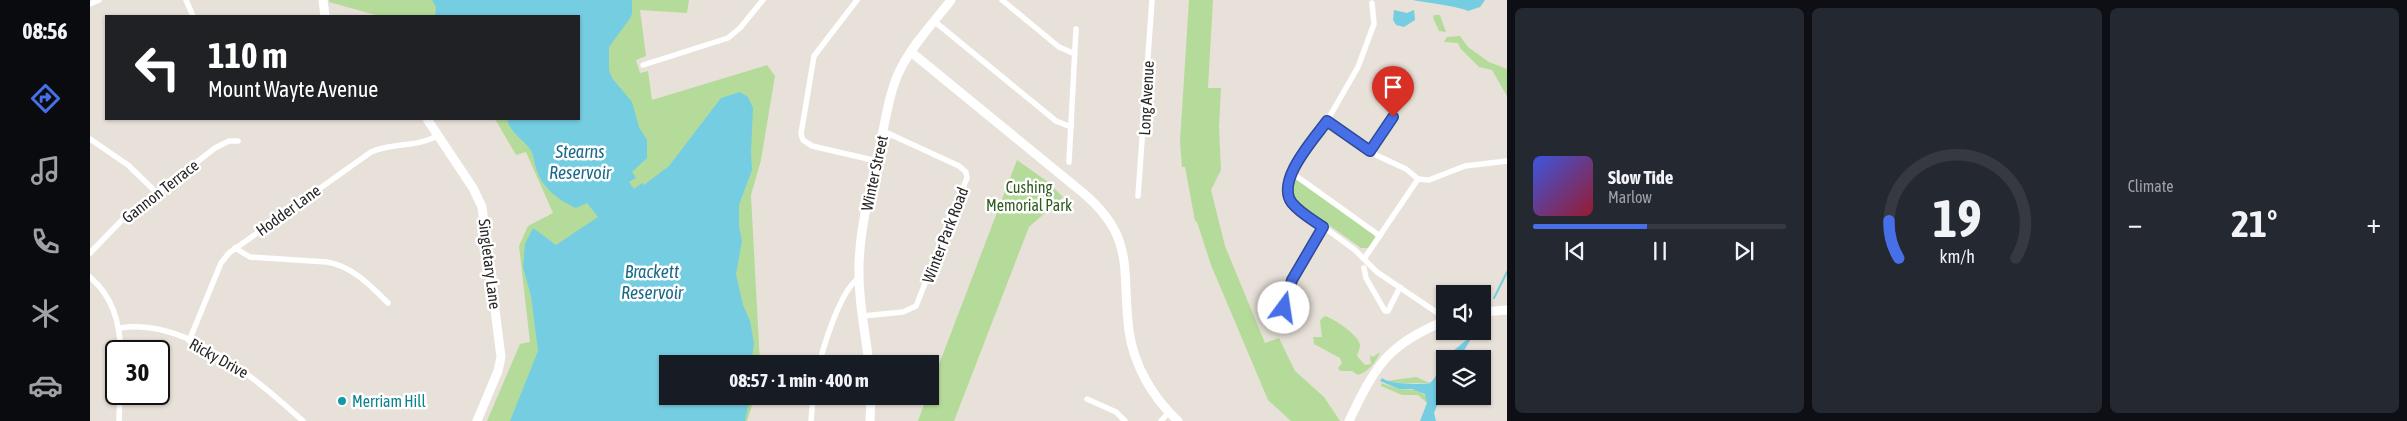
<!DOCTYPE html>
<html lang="en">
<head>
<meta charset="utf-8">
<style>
	body { margin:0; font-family:"Asap Condensed",sans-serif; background:#242831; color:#f1f3f6; height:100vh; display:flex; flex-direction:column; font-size:19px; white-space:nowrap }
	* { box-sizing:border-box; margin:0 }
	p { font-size:16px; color:#9ea1a6 }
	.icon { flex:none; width:28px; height:28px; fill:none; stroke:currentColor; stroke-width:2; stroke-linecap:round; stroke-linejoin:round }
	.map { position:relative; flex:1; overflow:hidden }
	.side { display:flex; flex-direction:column; gap:8px; padding:8px; background:#0d0f14; width:900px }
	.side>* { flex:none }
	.banner { position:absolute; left:15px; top:15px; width:475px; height:105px; border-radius:0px; box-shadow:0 1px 4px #0004; background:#202124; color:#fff; overflow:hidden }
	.fabs { position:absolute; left:1346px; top:285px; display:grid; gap:10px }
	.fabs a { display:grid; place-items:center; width:55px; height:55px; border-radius:0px; background:#171b24; box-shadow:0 1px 4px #0004; font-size:25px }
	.speed { position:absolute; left:15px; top:340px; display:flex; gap:10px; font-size:25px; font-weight:700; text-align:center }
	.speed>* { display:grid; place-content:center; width:65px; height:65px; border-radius:50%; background:#171b24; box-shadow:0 1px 4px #0004; line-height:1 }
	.speed .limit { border:2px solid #111; border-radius:8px; background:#fff; color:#111 }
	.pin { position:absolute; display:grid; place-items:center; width:42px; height:42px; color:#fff; margin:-51px -21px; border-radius:50% 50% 50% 0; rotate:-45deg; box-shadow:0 0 5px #0007 }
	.pin .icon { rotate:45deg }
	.me { position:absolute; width:55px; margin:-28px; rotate:14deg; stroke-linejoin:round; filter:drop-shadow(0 0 4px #0008) }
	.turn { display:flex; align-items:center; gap:18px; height:105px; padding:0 20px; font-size:22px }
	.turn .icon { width:65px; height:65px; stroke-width:2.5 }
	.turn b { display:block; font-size:35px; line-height:42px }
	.big { font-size:38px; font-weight:700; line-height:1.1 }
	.side .card { flex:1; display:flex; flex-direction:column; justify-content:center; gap:8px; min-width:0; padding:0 18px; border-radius:8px; background:#242831 }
	.side .dial { align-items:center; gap:0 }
	.dial svg { height:130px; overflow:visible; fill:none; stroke:#363941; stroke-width:7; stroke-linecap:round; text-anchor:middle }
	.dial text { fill:#f1f3f6; stroke:none }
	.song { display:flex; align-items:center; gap:15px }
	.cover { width:60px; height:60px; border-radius:8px; background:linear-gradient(135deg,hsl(230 70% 55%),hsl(350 70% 35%)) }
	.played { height:5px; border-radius:2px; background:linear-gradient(90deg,#4770e8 45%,#363941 45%) }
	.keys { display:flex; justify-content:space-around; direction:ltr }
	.heat { display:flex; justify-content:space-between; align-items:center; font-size:28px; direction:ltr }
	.side .tiles { flex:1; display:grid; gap:8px; grid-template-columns:repeat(3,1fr) }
	.trip { position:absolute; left:569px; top:355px; width:280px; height:50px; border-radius:0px; background:#171b24; box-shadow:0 1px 4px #0004; font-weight:700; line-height:50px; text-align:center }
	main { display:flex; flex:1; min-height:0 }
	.tab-bar { display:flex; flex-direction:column; width:90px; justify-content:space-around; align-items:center; background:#090b0e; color:#9ea1a6 }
	.tab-bar .icon { width:35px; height:35px }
	.tab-bar .current { color:#4770e8 }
	.tab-bar b { font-size:22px; color:#f1f3f6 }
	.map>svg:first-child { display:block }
	.green { fill:#b5db9a }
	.water { fill:#75cde2 }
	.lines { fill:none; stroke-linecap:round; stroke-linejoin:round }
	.stream { stroke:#75cde2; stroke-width:2 }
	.street { stroke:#fff; stroke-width:5.5 }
	.secondary { stroke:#fff; stroke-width:9 }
	.route-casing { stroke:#2e4997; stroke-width:12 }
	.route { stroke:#4770e8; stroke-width:9 }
	.culture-dot { fill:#0f9aa8; stroke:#fff; stroke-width:2 }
	.labels { text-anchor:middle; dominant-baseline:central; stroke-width:5; stroke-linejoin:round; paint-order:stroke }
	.street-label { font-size:16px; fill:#272727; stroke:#fff }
	.park-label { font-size:16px; fill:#305c1f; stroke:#fff }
	.culture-label { font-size:16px; fill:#0d838f; stroke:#fff; text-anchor:start }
	.water-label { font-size:18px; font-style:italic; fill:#196a89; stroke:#fff }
</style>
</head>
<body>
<main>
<nav class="tab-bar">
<b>08:56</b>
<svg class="icon current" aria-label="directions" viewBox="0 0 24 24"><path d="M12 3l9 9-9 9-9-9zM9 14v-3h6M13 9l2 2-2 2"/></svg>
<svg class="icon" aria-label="music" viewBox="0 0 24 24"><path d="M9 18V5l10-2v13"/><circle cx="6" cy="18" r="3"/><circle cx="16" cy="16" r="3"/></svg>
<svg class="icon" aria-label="phone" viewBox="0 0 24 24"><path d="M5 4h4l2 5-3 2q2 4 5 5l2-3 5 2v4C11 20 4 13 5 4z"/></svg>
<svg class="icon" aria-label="climate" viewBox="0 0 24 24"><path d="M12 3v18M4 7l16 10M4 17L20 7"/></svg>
<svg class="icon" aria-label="car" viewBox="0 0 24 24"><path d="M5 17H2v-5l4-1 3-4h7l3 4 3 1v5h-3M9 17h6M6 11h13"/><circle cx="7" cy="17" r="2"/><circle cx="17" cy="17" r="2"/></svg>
</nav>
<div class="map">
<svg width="1417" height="421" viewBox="0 0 1417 421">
	<rect width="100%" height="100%" fill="#e8e1d9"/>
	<g class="green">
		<polygon points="239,0 599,0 597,13 550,10 556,56 546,60 550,73 558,71 562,100 677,65 685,76 671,160 661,195 670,364 578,364 578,396 665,396 657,421 397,421 430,344 440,342 429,246 438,226 463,213 436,152 426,155 405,119 489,119 489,16 289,16 239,2"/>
		<polygon points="1099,0 1123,0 1118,88 1131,88 1129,127 1131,170 1121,190 1135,246 1175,343 1189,338 1205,371 1234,397 1250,421 1201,421 1178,400 1121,265 1107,222 1105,221 1095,167 1092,167 1090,142"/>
		<polygon points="1344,15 1350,15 1356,32 1349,31 1343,18"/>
		<polygon points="1370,36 1378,47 1399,62 1417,69 1417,96 1402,70 1389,67 1371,49 1368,43 1354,42 1357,37"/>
		<polygon points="927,160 958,182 973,197 939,227 864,421 828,421 837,396 840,396 840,388"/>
		<polygon points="1204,178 1284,234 1285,238 1278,248 1271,248 1208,203 1201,189"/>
		<path d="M1236,316C1245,320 1269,335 1270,345C1270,349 1268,352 1267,356L1275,365L1281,364L1280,355L1283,357L1290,352C1287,361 1278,372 1268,375L1262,371H1250L1248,368L1252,363L1250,358L1224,344L1223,337H1232L1230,321L1233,317Z"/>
		<polygon points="1326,377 1340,383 1312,383 1296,381"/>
		<polygon points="1291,383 1309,389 1328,390 1336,396 1337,403 1328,395 1312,395 1291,386"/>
	</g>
	<g class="water">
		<path d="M342,0H542V14L539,20L519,47V70L522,78L542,102L549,127L557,140V158L542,172L546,178L539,182L544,189L552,183L554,185L579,166L631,98L650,92L658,97L663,108L661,152L662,170L649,205V226L652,241L646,274L653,305L660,321L664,343L661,364H578V396H660L655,421H420L448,351L441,296L433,267L435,244L443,228L466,245L508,217L497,203L486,208C468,200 452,188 446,168C444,161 444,155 440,149C432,138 420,133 417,119H489V16H345L346,7Z"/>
		<path d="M1323,0H1395L1390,7L1378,11C1372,7 1333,2 1323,0Z"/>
		<polygon points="1304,10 1317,13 1324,10 1325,20 1314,27 1306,25 1303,20"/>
		<path d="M1384,334L1369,359H1355L1354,389L1344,413L1346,421H1330L1337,403L1335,394L1322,389H1309L1290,381L1292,378C1299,384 1330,385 1340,383C1349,375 1350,364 1358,355Z"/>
		<polygon points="1397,371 1399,373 1400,399 1397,403 1395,400"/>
	</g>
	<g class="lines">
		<g class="stream">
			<polyline points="1404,298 1417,272"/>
			<polyline points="1392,325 1394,320"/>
		</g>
		<g class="street">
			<polyline points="96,0 103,16"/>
			<polyline points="767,0 724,56 711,134 713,140 722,146 787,161"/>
			<polyline points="912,0 969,47 985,54"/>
			<polyline points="1282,3 1284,24 1268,67 1237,121 1202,173 1197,183 1197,193 1205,206 1265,250 1287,272 1355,318"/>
			<polyline points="0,4 9,0"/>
			<polyline points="844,21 966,121 981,127"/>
			<polyline points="553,65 638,38 650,28 673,0"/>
			<polyline points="1237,121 1286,155 1316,169 1328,179"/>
			<polyline points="0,139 38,165 67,193"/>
			<polyline points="1280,151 1303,117"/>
			<polyline points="979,162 986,29"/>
			<polyline points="1202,173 1290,236"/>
			<polyline points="1328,179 1339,180 1375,166 1417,161"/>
			<polyline points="1048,196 1062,0"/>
			<path d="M145,248L160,257L237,262C262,266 281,286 298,303"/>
			<polyline points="0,253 30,222 125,148 139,141 148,141"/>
			<polyline points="1274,259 1328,179"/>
			<polyline points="1274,268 1276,278 1295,311 1298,311 1310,287"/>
			<path d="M0,277C23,297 29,321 31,351"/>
			<polyline points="1194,308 1199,285 1233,227"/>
			<polyline points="773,316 813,312 826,306 877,178 876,172 869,166 793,131"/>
			<path d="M30,328C96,317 167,380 213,421"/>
			<path d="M99,341L131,263L139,253L281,152C302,142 328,148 348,135"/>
			<path d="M729,364C735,342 751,289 769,278"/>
			<polyline points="997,399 1026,412 1035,421"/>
			<polyline points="29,421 30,394"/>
			<polyline points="721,421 723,396"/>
			<polyline points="1071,421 1079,412"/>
		</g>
		<g class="secondary">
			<polyline points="233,0 235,16"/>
			<path d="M821,52L992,192C1047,238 1031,270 1039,331C1044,366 1063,398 1088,421"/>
			<polyline points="337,119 383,188 392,207 411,357 408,371 387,421"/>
			<polyline points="1392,312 1417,310"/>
			<path d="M779,364C775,331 768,298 769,265C770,224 782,184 790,145C796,119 799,91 811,68C824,43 844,22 861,0"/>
			<polyline points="780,421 781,396"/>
			<path d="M1259,421C1285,367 1297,344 1355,321"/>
		</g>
	</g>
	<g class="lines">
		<defs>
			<path id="route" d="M1194,308L1202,280L1233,227C1223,220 1210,213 1202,203C1185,181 1224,139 1237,121L1280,151L1303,117"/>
		</defs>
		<use href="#route" class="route-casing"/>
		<use href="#route" class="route"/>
	</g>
	<circle class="culture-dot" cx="252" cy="401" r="5"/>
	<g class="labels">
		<g class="street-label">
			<text transform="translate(1056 98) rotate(-87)">Long Avenue</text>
			<text transform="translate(784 173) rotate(-78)">Winter Street</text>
			<text transform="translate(70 191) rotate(-38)">Gannon Terrace</text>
			<text transform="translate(198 210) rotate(-36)">Hodder Lane</text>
			<text transform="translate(855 235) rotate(-69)">Winter Park Road</text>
			<text transform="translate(400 264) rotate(83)">Singletary Lane</text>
			<text transform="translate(129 358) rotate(29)">Ricky Drive</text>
		</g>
		<g class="park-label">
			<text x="939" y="187">Cushing<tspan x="939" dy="18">Memorial Park</tspan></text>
		</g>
		<g class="culture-label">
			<text x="262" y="401">Merriam Hill</text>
		</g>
		<g class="water-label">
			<text x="490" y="151">Stearns<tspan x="490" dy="21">Reservoir</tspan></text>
			<text x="562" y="271">Brackett<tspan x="562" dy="21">Reservoir</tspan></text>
		</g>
	</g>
</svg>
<div class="fabs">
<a><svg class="icon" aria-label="sound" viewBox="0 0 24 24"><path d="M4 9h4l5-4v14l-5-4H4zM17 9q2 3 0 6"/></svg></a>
<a><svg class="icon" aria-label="layers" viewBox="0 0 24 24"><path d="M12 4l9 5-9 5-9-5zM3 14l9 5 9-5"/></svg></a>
</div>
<div class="speed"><div class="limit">30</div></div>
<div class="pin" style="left:1303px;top:117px;background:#d93025"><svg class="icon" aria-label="arrive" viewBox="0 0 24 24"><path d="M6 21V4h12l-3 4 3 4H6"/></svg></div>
<svg class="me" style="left:1194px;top:308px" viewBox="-20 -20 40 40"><circle r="19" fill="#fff"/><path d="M0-13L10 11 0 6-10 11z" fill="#4770e8"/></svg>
<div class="trip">08:57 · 1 min · 400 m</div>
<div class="banner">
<div class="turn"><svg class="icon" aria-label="left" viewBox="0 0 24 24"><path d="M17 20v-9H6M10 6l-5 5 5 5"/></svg><div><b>110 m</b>Mount Wayte Avenue</div></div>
</div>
</div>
<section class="side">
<div class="tiles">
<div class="card">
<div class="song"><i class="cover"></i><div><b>Slow Tide</b><p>Marlow</p></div></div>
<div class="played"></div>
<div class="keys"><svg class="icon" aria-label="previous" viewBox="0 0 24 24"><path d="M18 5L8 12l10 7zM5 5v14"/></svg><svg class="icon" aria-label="pause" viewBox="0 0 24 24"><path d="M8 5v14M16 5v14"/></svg><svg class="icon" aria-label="next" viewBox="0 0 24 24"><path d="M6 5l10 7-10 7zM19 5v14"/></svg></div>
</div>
<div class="card dial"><svg viewBox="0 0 100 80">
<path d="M14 69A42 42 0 1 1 86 69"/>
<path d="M14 69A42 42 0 0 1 8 46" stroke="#4770e8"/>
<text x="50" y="56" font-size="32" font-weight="700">19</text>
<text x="50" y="72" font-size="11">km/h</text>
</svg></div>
<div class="card"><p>Climate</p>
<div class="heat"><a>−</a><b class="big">21°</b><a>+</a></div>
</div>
</div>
</section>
</main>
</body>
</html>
